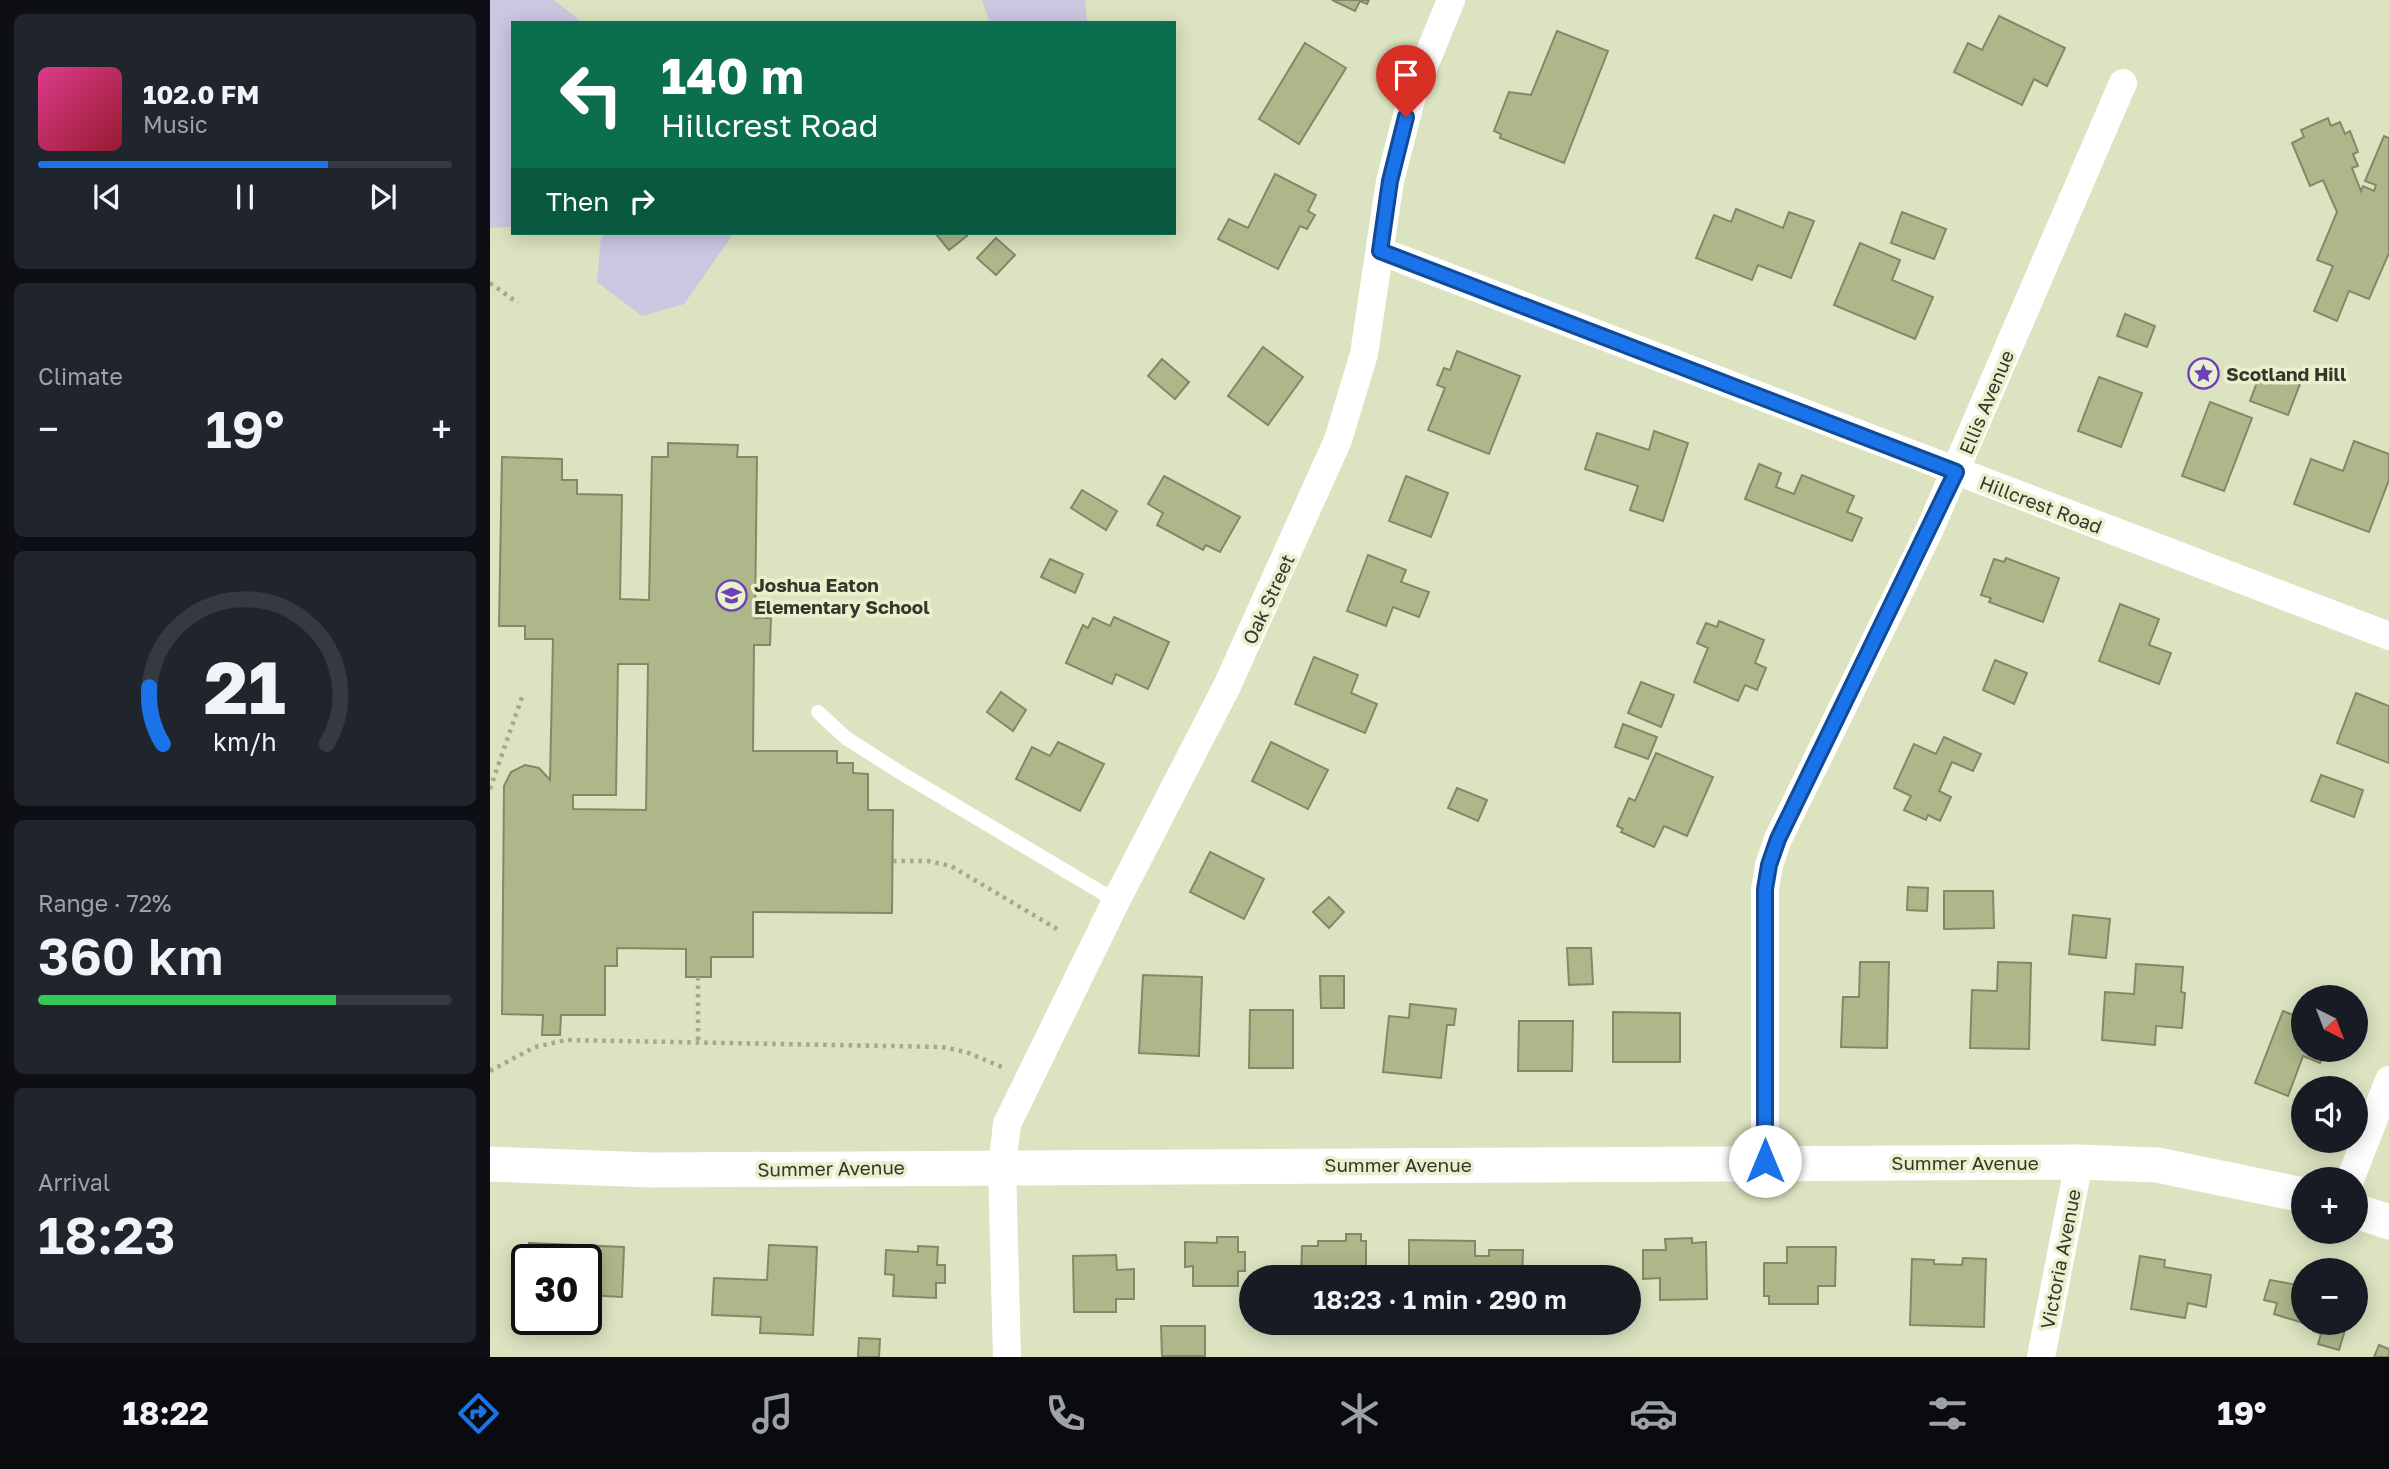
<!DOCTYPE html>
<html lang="en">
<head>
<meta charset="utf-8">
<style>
	body { margin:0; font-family:"Golos Text",sans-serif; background:#20242c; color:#f1f3f6; height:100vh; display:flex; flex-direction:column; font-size:26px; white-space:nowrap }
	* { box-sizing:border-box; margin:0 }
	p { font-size:23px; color:#9ea1a6 }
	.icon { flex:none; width:38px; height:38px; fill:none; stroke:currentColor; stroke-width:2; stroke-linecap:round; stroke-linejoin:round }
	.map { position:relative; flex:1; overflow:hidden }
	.panel { display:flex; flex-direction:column; gap:14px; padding:14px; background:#0d0f14; width:490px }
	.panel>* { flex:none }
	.top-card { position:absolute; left:21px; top:21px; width:665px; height:214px; border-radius:0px; box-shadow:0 4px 18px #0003; background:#0b6e4f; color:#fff; overflow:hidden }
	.needle { width:46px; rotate:138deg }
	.buttons { position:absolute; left:1801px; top:985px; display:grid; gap:14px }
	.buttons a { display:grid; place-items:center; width:77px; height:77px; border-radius:50%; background:#171b24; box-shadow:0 4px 18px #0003; font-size:35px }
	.speed { position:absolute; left:21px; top:1244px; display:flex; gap:14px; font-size:35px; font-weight:700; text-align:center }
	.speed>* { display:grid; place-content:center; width:91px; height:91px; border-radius:50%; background:#171b24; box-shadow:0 4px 18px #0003; line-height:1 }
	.speed .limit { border:4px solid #111; border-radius:10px; background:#fff; color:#111 }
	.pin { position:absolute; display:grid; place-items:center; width:60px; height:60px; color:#fff; margin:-72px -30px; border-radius:50% 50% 50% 0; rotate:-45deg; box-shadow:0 0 7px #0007 }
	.pin .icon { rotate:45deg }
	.me { position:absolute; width:77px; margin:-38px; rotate:0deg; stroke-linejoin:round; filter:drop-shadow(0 0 5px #0008) }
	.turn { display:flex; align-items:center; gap:24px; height:147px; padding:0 35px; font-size:32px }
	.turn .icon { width:91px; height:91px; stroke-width:2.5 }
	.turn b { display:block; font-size:49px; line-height:60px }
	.then { display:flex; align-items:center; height:66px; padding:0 35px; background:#0003; gap:14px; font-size:26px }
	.big { font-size:52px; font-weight:600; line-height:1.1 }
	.panel .card { flex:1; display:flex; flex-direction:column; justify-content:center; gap:10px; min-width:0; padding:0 24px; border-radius:10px; background:#20242c }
	.panel .dial { align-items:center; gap:0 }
	.dial svg { height:182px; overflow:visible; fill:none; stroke:#363941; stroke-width:7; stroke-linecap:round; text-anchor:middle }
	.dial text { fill:#f1f3f6; stroke:none }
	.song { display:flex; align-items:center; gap:21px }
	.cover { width:84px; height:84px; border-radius:10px; background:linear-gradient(135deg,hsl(330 70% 55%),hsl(350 70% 35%)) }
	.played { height:7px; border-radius:4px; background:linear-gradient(90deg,#1a73e8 70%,#363941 70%) }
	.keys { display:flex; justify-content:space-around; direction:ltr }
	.heat { display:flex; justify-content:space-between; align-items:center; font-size:38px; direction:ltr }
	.charge { height:10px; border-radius:5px; background:linear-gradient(90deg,#34c759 72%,#363941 0) }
	.trip { position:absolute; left:749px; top:1265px; width:402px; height:70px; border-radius:35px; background:#171b24; box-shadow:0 4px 18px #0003; font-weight:600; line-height:70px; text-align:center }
	.tab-bar { display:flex; height:112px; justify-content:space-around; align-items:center; background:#090b0e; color:#9ea1a6 }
	.tab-bar .icon { width:49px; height:49px }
	.tab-bar .on { color:#1a73e8 }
	.tab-bar b { font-size:32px; color:#f1f3f6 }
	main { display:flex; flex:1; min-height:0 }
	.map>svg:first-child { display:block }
	.green { fill:#cdc6e1 }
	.building { fill:#aeb78a; stroke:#828968; stroke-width:2; fill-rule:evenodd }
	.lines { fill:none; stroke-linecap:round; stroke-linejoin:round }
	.path { stroke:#a2a98d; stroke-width:4.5; stroke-dasharray:3.5 5; stroke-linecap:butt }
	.service { stroke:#fff; stroke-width:14 }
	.minor { stroke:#fff; stroke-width:28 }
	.tertiary { stroke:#fff; stroke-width:35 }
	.route-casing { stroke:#114b97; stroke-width:18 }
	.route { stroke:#1a73e8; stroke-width:12 }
	.labels { text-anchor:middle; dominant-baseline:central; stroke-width:7; stroke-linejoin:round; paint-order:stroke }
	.poi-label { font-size:19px; font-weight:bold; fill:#343729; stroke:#e8f0cd; text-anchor:start }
	.street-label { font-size:19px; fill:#343729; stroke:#e8f0cd }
</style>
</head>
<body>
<main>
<section class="panel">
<div class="card">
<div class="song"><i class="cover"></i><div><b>102.0 FM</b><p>Music</p></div></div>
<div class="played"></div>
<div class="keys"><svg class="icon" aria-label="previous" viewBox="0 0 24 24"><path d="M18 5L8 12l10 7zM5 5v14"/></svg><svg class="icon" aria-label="pause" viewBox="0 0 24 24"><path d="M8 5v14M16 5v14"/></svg><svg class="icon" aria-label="next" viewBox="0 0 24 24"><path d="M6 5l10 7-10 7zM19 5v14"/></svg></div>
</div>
<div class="card"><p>Climate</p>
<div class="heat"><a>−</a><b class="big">19°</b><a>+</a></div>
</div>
<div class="card dial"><svg viewBox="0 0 100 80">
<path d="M14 69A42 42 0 1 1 86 69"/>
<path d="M14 69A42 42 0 0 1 8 44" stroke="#1a73e8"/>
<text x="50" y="56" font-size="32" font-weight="700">21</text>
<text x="50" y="72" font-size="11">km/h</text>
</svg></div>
<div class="card"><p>Range · 72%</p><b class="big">360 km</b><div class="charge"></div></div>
<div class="card"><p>Arrival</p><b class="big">18:23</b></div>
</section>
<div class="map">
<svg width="1899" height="1357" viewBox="0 0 1899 1357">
	<rect width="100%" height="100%" fill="#dbe3c0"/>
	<g class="green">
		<polygon points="0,0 64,0 93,23 23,23 23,223 20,227 0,228"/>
		<polygon points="492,0 595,0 597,23 500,23"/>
		<polygon points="115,233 244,233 194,304 152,316 107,282 111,238"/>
	</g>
	<g class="building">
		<polygon points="842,0 879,0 877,4 870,1 865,11"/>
		<polygon points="1509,16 1575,48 1557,86 1544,79 1532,105 1464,72 1478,43 1492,50"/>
		<polygon points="1067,31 1118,51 1074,163 1010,138 1011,134 1004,131 1019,92 1041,95"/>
		<polygon points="815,43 856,68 809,144 769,119"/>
		<polygon points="1838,118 1841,126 1850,122 1855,134 1860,131 1868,152 1863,154 1868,166 1862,168 1871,191 1873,186 1884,191 1886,185 1875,181 1894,136 1899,138 1899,253 1879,299 1859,291 1847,321 1824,311 1843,266 1827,260 1847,212 1833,180 1820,186 1802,143 1814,137 1811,130"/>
		<polygon points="785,174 826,195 818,211 825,215 817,229 810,226 788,269 728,239 739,219 758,228"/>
		<polygon points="1246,209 1293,228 1299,212 1324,221 1301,278 1268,265 1262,280 1206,258 1224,215 1241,222"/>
		<polygon points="1412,212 1456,229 1444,259 1401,243"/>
		<polygon points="445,233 474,233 477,236 459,250"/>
		<polygon points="506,238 525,255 506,275 487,258"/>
		<polygon points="1370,243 1410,260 1402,280 1443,297 1425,339 1344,305"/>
		<polygon points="1635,314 1665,326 1657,347 1627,336"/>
		<polygon points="773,347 813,377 778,425 738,396"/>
		<polygon points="967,351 1030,376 999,454 938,430 955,388 947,385 954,368 960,370"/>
		<polygon points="672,359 699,382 685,399 658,376"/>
		<polygon points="1772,369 1810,384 1798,415 1760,401"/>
		<polygon points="1609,377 1652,393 1631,447 1588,431"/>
		<polygon points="1720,402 1762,418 1734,491 1692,476"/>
		<polygon points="1164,431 1198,443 1173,521 1140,510 1148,486 1095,469 1107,433 1159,450"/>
		<polygon points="1864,441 1899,454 1899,480 1879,532 1804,504 1821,459 1853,471"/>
		<path d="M178,443L248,445L247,457H267L265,618H281L280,645H264L263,751H347V763H363V773L378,774V810H403L402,913L263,912V957H221V977H196V949L127,948V966H115V1015H71L70,1035H52L53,1015L12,1014L14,786L21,772L35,765L49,768L60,780L63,639H35V626H9L12,457L72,459V480H87V494L132,495L130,599L159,600L162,457H178ZM128,664H158L156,810L83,809V795H126Z"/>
		<polygon points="1269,464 1291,473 1286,487 1304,494 1312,475 1364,496 1357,512 1372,518 1362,541 1255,499"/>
		<polygon points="674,476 750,517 730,552 716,545 713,550 667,525 673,513 658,504"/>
		<polygon points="916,476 958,493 941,537 899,521"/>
		<polygon points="592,490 627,511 616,530 581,508"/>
		<polygon points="878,555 916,570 911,582 939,592 929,617 903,607 896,626 857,611"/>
		<polygon points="1516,558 1569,578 1553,622 1499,602 1501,598 1491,595 1504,559 1514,562"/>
		<polygon points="560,559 593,574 585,593 551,577"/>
		<polygon points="1630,604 1669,619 1659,645 1681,653 1669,684 1609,661"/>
		<polygon points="624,617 679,642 658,689 626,674 622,684 576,663 593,625 598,628 603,618 620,626"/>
		<polygon points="1229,621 1274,640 1265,663 1276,668 1267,690 1255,685 1248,701 1204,682 1218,648 1207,643 1216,623 1227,627"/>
		<polygon points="824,657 868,675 861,693 887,704 875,733 805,704"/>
		<polygon points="1505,660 1537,673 1524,704 1493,690"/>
		<polygon points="1151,682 1184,695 1171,727 1138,713"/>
		<polygon points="511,692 536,710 523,731 497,712"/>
		<polygon points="1866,693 1899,706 1899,763 1847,743"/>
		<polygon points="1133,724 1167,737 1158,759 1125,747"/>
		<polygon points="1454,737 1491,754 1483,771 1462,762 1449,791 1461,797 1450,821 1438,815 1436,820 1414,810 1421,796 1404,788 1424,744 1446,754"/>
		<polygon points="568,742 614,764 590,811 526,779 542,747 560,756"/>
		<polygon points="781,742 838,770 818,809 762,781"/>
		<polygon points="1166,753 1223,777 1197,836 1174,826 1164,847 1131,832 1133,829 1127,826 1139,798 1145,801"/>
		<polygon points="1831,775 1873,790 1864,817 1821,801"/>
		<polygon points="967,788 997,800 988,821 958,808"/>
		<polygon points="720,852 774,879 754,919 700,892"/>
		<polygon points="1418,887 1438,888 1437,911 1417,910"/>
		<polygon points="1454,891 1503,891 1504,928 1454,929"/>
		<polygon points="839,897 854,912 839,928 823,912"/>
		<polygon points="1583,915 1620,919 1616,958 1579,954"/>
		<polygon points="1077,948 1101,948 1103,984 1079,985"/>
		<polygon points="1370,962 1399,962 1397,1048 1351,1047 1353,997 1369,997"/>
		<polygon points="1508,962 1541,963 1539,1049 1480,1048 1482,990 1507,991"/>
		<polygon points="1646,964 1693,967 1691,992 1695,993 1692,1028 1666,1026 1665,1045 1612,1040 1615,992 1644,994"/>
		<polygon points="653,975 712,977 709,1056 649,1053"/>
		<polygon points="830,976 854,976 854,1008 831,1008"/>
		<polygon points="920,1004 966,1009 964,1025 957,1025 951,1078 893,1072 899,1016 919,1018"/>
		<polygon points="760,1010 803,1010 803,1068 759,1068"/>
		<polygon points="1793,1011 1813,1019 1813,1050 1835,1050 1830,1063 1813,1056 1798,1096 1765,1083"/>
		<polygon points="1123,1012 1190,1013 1190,1062 1123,1062"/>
		<polygon points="1029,1021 1083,1021 1082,1071 1028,1071"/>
		<polygon points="856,1234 871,1234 871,1241 876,1241 876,1278 811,1278 812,1246 828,1246 828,1241 856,1241"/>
		<polygon points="727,1237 748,1237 748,1252 755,1252 755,1271 748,1271 748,1286 703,1286 703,1266 695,1267 695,1242 727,1243"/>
		<polygon points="1202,1238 1202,1243 1216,1242 1217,1299 1170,1300 1170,1278 1153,1279 1153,1250 1176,1250 1175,1239"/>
		<polygon points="919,1240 985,1241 985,1256 999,1256 999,1250 1033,1250 1032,1278 919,1278"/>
		<polygon points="39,1243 134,1247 132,1297 96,1295 96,1260 38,1260"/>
		<polygon points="279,1245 327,1247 323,1335 270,1333 271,1317 222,1315 224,1278 277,1280"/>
		<polygon points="428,1246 448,1247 447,1265 455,1265 455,1283 446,1283 446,1298 403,1296 404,1275 395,1274 396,1250 428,1252"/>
		<polygon points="1297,1247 1346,1247 1345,1286 1328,1286 1328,1304 1279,1304 1279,1296 1274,1296 1274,1263 1297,1263"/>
		<polygon points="626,1255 627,1270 644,1269 644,1299 626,1299 626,1312 584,1312 583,1256"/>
		<polygon points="1650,1256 1675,1260 1674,1267 1721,1275 1716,1307 1698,1303 1695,1318 1641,1309"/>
		<polygon points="1473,1258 1496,1259 1494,1327 1420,1325 1422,1259 1444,1260 1444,1264 1472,1265"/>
		<polygon points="1780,1280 1813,1286 1813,1323 1784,1314 1787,1303 1774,1300"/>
		<polygon points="1814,1323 1857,1323 1849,1350 1828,1344 1831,1334 1823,1331 1825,1326"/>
		<polygon points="671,1326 715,1326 715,1356 672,1356"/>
		<polygon points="369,1338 390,1339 389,1357 368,1357"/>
		<polygon points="1889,1345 1899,1349 1899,1357 1884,1357"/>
	</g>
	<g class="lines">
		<g class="path">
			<polyline points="0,283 28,303"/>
			<polyline points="0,789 33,694"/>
			<polyline points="403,861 438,861 461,866 567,929"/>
			<polyline points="208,977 208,1042"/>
			<polyline points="0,1071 45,1047 76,1040 452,1047 476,1052 512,1067"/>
		</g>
		<polyline class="service" points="328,712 356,738 411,773 626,901"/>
		<g class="minor">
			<polyline points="890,251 1899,636"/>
			<polyline points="1275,1161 1275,889 1279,865 1288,839 1439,531 1633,83"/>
			<polyline points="1860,1180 1899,1080"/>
			<polyline points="517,1357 512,1167 517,1124 626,901 737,686 848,440 874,354 900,181 922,96 961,0"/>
			<polyline points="1551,1357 1589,1162"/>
		</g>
		<g class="tertiary">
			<polyline points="0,1164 162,1170 1589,1162 1667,1165 1813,1195"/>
			<polyline points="1866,1211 1899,1222"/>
		</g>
	</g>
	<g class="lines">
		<defs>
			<polyline id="route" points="916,117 900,181 890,251 1466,472 1288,839 1279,865 1275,889 1275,1161"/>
		</defs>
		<use href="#route" class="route-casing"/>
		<use href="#route" class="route"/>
	</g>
	<defs>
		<symbol id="sight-ring" viewBox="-11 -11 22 22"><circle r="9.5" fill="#e8f0cd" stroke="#6e3fb7" stroke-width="1.5"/><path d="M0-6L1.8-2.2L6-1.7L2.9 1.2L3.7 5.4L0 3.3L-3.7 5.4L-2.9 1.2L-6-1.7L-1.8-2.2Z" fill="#6e3fb7"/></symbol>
		<symbol id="school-ring" viewBox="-11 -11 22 22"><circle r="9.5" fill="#e8f0cd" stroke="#6e3fb7" stroke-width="1.5"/><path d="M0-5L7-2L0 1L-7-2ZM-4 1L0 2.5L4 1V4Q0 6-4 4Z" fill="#6e3fb7"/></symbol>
	</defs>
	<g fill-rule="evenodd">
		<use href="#sight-ring" x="1696" y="356" width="35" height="35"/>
		<use href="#school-ring" x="224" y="578" width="35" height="35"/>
	</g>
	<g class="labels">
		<g class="poi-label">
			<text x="1736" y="373">Scotland Hill</text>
			<text x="264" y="584">Joshua Eaton<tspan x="264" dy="22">Elementary School</tspan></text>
		</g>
		<g class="street-label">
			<text transform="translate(1496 402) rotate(-67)">Ellis Avenue</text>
			<text transform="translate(1551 504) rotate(21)">Hillcrest Road</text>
			<text transform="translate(778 599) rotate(-65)">Oak Street</text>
			<text x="1475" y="1162">Summer Avenue</text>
			<text x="908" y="1164">Summer Avenue</text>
			<text transform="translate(341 1168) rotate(-1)">Summer Avenue</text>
			<text transform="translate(1570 1259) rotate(-79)">Victoria Avenue</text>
		</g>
	</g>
</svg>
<div class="buttons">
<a><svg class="needle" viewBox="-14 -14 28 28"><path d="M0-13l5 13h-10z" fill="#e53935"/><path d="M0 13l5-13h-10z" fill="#9ea1a6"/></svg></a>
<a><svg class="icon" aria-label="sound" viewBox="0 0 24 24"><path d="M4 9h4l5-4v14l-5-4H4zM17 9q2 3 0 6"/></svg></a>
<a>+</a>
<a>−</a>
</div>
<div class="speed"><div class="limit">30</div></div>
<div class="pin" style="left:916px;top:117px;background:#d93025"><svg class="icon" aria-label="arrive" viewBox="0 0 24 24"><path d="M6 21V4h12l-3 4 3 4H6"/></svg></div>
<svg class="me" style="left:1275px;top:1161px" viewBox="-20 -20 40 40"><circle r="19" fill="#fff"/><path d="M0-13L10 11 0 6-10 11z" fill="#1a73e8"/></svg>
<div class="trip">18:23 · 1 min · 290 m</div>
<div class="top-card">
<div class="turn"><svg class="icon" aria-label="left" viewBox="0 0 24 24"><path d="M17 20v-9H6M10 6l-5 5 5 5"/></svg><div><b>140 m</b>Hillcrest Road</div></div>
<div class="then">Then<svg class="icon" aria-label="right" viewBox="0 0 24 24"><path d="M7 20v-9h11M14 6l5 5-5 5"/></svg></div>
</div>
</div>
</main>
<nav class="tab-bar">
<b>18:22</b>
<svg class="icon on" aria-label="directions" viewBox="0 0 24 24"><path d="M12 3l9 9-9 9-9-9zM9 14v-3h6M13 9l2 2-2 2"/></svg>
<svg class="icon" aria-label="music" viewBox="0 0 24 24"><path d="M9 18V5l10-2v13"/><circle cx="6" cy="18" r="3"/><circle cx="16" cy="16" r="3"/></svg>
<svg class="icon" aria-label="phone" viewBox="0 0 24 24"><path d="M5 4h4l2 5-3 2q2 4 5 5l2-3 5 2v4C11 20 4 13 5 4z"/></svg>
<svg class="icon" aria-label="climate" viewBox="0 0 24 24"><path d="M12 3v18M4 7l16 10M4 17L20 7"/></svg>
<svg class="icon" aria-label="car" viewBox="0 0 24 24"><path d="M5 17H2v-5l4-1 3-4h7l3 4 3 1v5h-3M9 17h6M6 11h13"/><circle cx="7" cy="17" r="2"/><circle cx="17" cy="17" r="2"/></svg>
<svg class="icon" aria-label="filters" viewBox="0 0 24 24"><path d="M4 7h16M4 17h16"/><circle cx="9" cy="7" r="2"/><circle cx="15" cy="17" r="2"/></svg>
<b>19°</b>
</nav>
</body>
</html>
